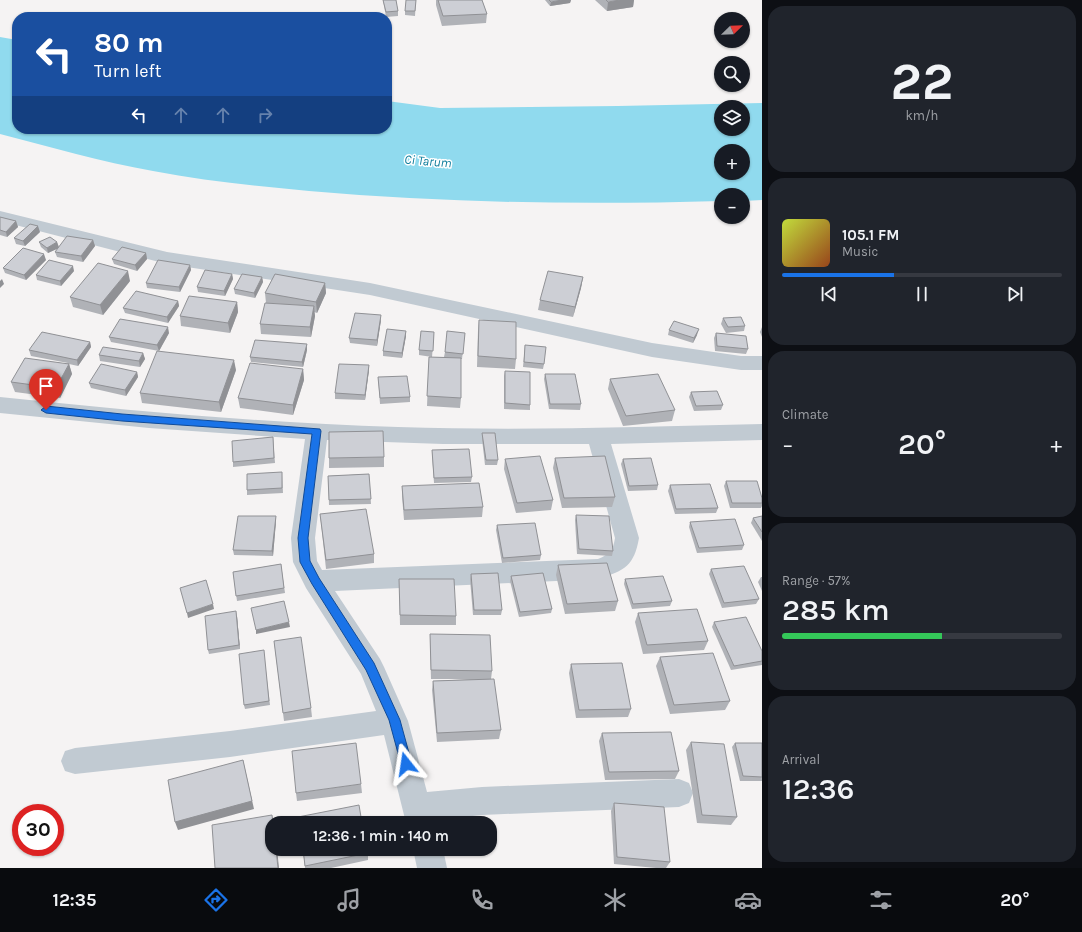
<!DOCTYPE html>
<html lang="en">
<head>
<meta charset="utf-8">
<style>
	body { margin:0; font-family:Karla,sans-serif; background:#20242c; color:#f1f3f6; height:100vh; display:flex; flex-direction:column; font-size:15px; white-space:nowrap }
	* { box-sizing:border-box; margin:0 }
	p { font-size:13px; color:#9ea1a6 }
	.icon { flex:none; width:22px; height:22px; fill:none; stroke:currentColor; stroke-width:2; stroke-linecap:round; stroke-linejoin:round }
	.map { position:relative; flex:1; overflow:hidden }
	.details { display:flex; flex-direction:column; gap:6px; padding:6px; background:#0d0f14; width:320px }
	.details>* { flex:none }
	.top-card { position:absolute; left:12px; top:12px; width:380px; height:122px; border-radius:16px; box-shadow:0 1px 3px #0004; background:#1a4fa0; color:#fff; overflow:hidden }
	.needle { width:26px; rotate:67deg }
	.buttons { position:absolute; left:714px; top:12px; display:grid; gap:8px }
	.buttons a { display:grid; place-items:center; width:36px; height:36px; border-radius:50%; background:#171b24; box-shadow:0 1px 3px #0004; font-size:20px }
	.speed { position:absolute; left:12px; top:804px; display:flex; gap:8px; font-size:20px; font-weight:700; text-align:center }
	.speed>* { display:grid; place-content:center; width:52px; height:52px; border-radius:50%; background:#171b24; box-shadow:0 1px 3px #0004; line-height:1 }
	.speed .limit { border:6px solid #d22; background:#fff; color:#111 }
	.pin { position:absolute; display:grid; place-items:center; width:34px; height:34px; color:#fff; margin:-41px -17px; border-radius:50% 50% 50% 0; rotate:-45deg; box-shadow:0 0 4px #0007 }
	.pin .icon { rotate:45deg }
	.me { position:absolute; width:44px; margin:-22px; rotate:345deg; stroke-linejoin:round; filter:drop-shadow(0 0 3px #0008) }
	.turn { display:flex; align-items:center; gap:14px; height:84px; padding:0 16px; font-size:18px }
	.turn .icon { width:52px; height:52px; stroke-width:2.5 }
	.turn b { display:block; font-size:28px; line-height:34px }
	.lanes { display:flex; align-items:center; height:38px; padding:0 16px; background:#0003; justify-content:center; gap:20px; direction:ltr }
	.lanes .off { opacity:.35 }
	.big { font-size:30px; font-weight:600; line-height:1.1 }
	.details .widget { flex:1; display:flex; flex-direction:column; justify-content:center; gap:6px; min-width:0; padding:0 14px; border-radius:16px; background:#20242c }
	.details .dial { align-items:center; gap:0 }
	.dial b { font-size:52px; line-height:1 }
	.song { display:flex; align-items:center; gap:12px }
	.cover { width:48px; height:48px; border-radius:6px; background:linear-gradient(135deg,hsl(70 70% 55%),hsl(20 70% 35%)) }
	.played { height:4px; border-radius:2px; background:linear-gradient(90deg,#1a73e8 40%,#363941 40%) }
	.keys { display:flex; justify-content:space-around; direction:ltr }
	.heat { display:flex; justify-content:space-between; align-items:center; font-size:22px; direction:ltr }
	.charge { height:6px; border-radius:3px; background:linear-gradient(90deg,#34c759 57%,#363941 0) }
	.trip { position:absolute; left:265px; top:816px; width:232px; height:40px; border-radius:16px; background:#171b24; box-shadow:0 1px 3px #0004; font-weight:600; line-height:40px; text-align:center }
	.menu { display:flex; height:64px; justify-content:space-around; align-items:center; background:#090b0e; color:#9ea1a6 }
	.menu .icon { width:28px; height:28px }
	.menu .on { color:#1a73e8 }
	.menu b { font-size:18px; color:#f1f3f6 }
	main { display:flex; flex:1; min-height:0 }
	.map>svg:first-child { display:block }
	.water { fill:#90daee; fill-rule:evenodd }
	.lines { fill:none; stroke-linecap:round; stroke-linejoin:round }
	.minor { fill:#c1cad2; fill-rule:evenodd }
	.wall { fill:#b0b2b7 }
	.shaded-wall { fill:#909195 }
	.building { fill:#cdcfd5; stroke:#909195 }
	.route { fill:#1a73e8; stroke:#114b97 }
	.labels { text-anchor:middle; dominant-baseline:central; stroke-width:3; stroke-linejoin:round; paint-order:stroke }
	.far-water-label { font-size:13px; font-style:italic; fill:#0c7c9b; stroke:#fff }
</style>
</head>
<body>
<main>
<div class="map">
<svg width="762" height="868" viewBox="0 0 762 868">
	<rect width="100%" height="100%" fill="#f5f3f3"/>
	<path class="water" d="M0,37L17,40V129H387V101L440,108L618,106L762,103V200L743,201V195H721V201C583,205 446,203 309,191C257,186 204,181 153,171C101,162 51,147 0,134ZM721,107H743V129H721ZM721,151H743V173H721Z"/>
	<g class="lines">
		<g class="minor">
			<polygon points="0,211 167,252 370,283 652,343 741,356 762,356 762,370 741,370 652,357 370,295 167,264 0,221"/>
			<path d="M0,397C132,411 265,423 398,427C519,431 641,427 762,424V440L611,444L639,538C634,566 625,570 599,579L335,591L380,659L384,667L408,721L427,792L482,787L679,779L689,783L693,793L689,803L679,807L482,815L435,820L436,823H406L384,735L230,757L75,774L65,771L61,761L65,751L75,748L230,731L376,711L361,674L306,588L293,562L291,538L305,439L149,428L0,413ZM327,440L443,444H589L615,538C613,550 610,554 598,559L322,570L317,561L315,538Z"/>
			<polygon points="413,849 443,849 447,868 417,868"/>
		</g>
	</g>
	<g class="wall">
		<polygon points="383,0 396,0 398,11 398,16 386,17"/>
		<polygon points="416,0 415,16 405,15 405,11"/>
		<polygon points="436,0 482,0 487,14 486,23 442,26 436,5"/>
		<polygon points="545,0 571,0 570,3 550,6"/>
		<polygon points="595,0 634,0 633,7 607,11"/>
		<polygon points="0,217 16,221 18,227 7,237 0,235"/>
		<polygon points="40,232 25,246 16,244 14,238"/>
		<polygon points="93,240 95,246 83,262 57,257 55,252 58,248 48,253 41,247 39,242 57,242 59,247"/>
		<polygon points="146,253 147,259 137,271 114,264 112,259"/>
		<polygon points="46,260 26,280 5,273 3,268"/>
		<polygon points="190,265 191,270 180,292 147,288 146,283"/>
		<polygon points="74,271 61,286 37,280 36,275"/>
		<polygon points="232,274 233,279 225,296 198,292 197,287"/>
		<polygon points="262,277 263,282 255,298 235,294 234,289"/>
		<polygon points="583,277 581,288 573,317 538,310 540,300"/>
		<polygon points="130,281 103,315 73,307 70,297"/>
		<polygon points="325,283 326,293 317,313 314,312 315,316 311,337 261,334 260,324 266,303 265,293"/>
		<polygon points="178,301 179,306 168,323 125,313 123,308"/>
		<polygon points="237,302 238,312 230,333 181,326 180,316"/>
		<polygon points="723,318 745,326 744,331 726,333 721,324"/>
		<polygon points="381,320 377,346 350,343 349,338"/>
		<polygon points="479,320 516,359 515,369 477,367 478,330"/>
		<polygon points="762,327 762,337 760,332"/>
		<polygon points="669,330 697,335 693,343 668,335"/>
		<polygon points="406,331 406,336 402,358 383,356 383,351"/>
		<polygon points="434,332 432,357 419,355 419,350"/>
		<polygon points="169,333 159,351 111,342 109,337"/>
		<polygon points="465,333 462,359 461,359 461,398 460,408 427,406 429,357 444,357 445,352"/>
		<polygon points="716,333 748,349 746,354 715,351 714,338"/>
		<polygon points="90,342 91,347 78,366 69,364 72,374 60,398 15,392 11,382 68,363 31,356 29,350"/>
		<polygon points="307,344 307,350 303,367 251,362 250,357"/>
		<polygon points="525,345 544,364 543,369 523,367"/>
		<polygon points="143,353 145,359 140,367 100,361 99,355"/>
		<polygon points="369,365 369,370 365,400 335,399 335,393"/>
		<polygon points="303,369 304,380 293,415 240,408 238,398"/>
		<polygon points="236,370 221,412 142,403 140,393"/>
		<polygon points="505,371 530,405 530,410 504,409 504,376"/>
		<polygon points="137,372 138,377 126,396 91,388 89,383"/>
		<polygon points="545,374 581,404 580,410 549,409 544,379"/>
		<polygon points="378,377 410,397 410,402 380,404"/>
		<polygon points="610,379 675,410 672,421 623,426 608,389"/>
		<polygon points="691,392 723,405 721,410 694,411 689,397"/>
		<polygon points="482,433 498,460 497,465 485,465 482,439"/>
		<polygon points="273,437 275,463 233,467 233,462"/>
		<polygon points="432,450 472,477 471,482 434,483 432,455"/>
		<polygon points="384,457 384,467 329,468 329,458"/>
		<polygon points="555,458 615,497 612,507 562,508 553,468"/>
		<polygon points="505,459 553,500 551,510 516,513 504,469"/>
		<polygon points="623,459 658,485 657,490 628,491 621,464"/>
		<polygon points="282,472 283,493 247,495 247,490"/>
		<polygon points="369,474 371,504 329,505 328,476"/>
		<polygon points="726,481 762,498 762,506 761,508 730,508 724,486"/>
		<polygon points="670,485 718,508 716,513 675,514 668,491"/>
		<polygon points="402,486 483,507 482,517 404,520 402,496"/>
		<polygon points="320,514 374,554 374,563 326,569"/>
		<polygon points="576,515 613,551 612,556 577,554 575,520"/>
		<polygon points="276,516 276,521 273,556 234,555 233,550"/>
		<polygon points="762,516 762,541 751,523 753,518"/>
		<polygon points="690,522 744,545 742,550 697,553 689,527"/>
		<polygon points="497,525 541,555 540,560 502,563 496,530"/>
		<polygon points="281,564 285,593 237,601 233,572"/>
		<polygon points="558,565 618,601 615,611 565,614 556,575"/>
		<polygon points="711,569 759,599 756,604 722,608 709,574"/>
		<polygon points="471,574 502,610 501,615 473,615 470,579"/>
		<polygon points="511,576 552,609 551,613 519,617 510,581"/>
		<polygon points="761,577 762,577 762,591 758,582"/>
		<polygon points="399,579 456,616 456,625 400,625"/>
		<polygon points="625,579 672,601 670,606 632,609 624,584"/>
		<polygon points="638,613 708,641 704,650 643,654 635,622"/>
		<polygon points="237,616 240,649 209,654 208,650"/>
		<polygon points="714,622 762,651 762,665 731,670 712,627"/>
		<polygon points="430,634 492,671 491,679 501,730 499,739 437,742 432,690 433,681 471,679 431,679 430,643"/>
		<polygon points="274,641 311,708 312,717 284,721"/>
		<polygon points="264,655 270,705 245,709 244,705"/>
		<polygon points="660,657 730,701 725,710 670,714 656,666"/>
		<polygon points="571,664 631,709 628,717 576,718 569,673"/>
		<polygon points="602,733 679,771 675,779 605,780 599,741"/>
		<polygon points="691,742 737,817 731,825 697,823 686,750"/>
		<polygon points="735,743 762,743 762,781 740,781 732,747"/>
		<polygon points="361,784 362,793 297,801 296,793"/>
		<polygon points="614,803 670,862 666,868 656,868 614,864 611,811"/>
		<polygon points="303,849 368,853 368,860 331,868 305,868"/>
	</g>
	<g class="shaded-wall">
		<polygon points="562,0 571,0 570,3 550,6 551,2"/>
		<polygon points="620,0 634,0 633,7 607,11 608,2"/>
		<polygon points="16,221 18,227 7,237 6,232"/>
		<polygon points="38,226 40,232 25,246 23,241"/>
		<polygon points="93,240 95,246 83,262 81,256"/>
		<polygon points="57,242 59,248 48,253 47,248"/>
		<polygon points="146,253 147,259 137,271 135,265"/>
		<polygon points="44,254 46,260 26,280 24,275"/>
		<polygon points="190,265 191,270 180,292 179,287"/>
		<polygon points="73,266 74,271 61,286 60,281"/>
		<polygon points="128,271 130,281 103,315 100,305"/>
		<polygon points="232,274 233,279 225,296 224,291"/>
		<polygon points="262,277 263,282 255,298 254,293"/>
		<polygon points="583,277 581,288 573,317 575,307"/>
		<polygon points="2,279 4,284 0,288 0,281"/>
		<polygon points="325,283 326,293 317,313 316,302"/>
		<polygon points="178,301 179,306 168,323 167,317"/>
		<polygon points="237,302 238,312 230,333 228,323"/>
		<polygon points="314,306 315,316 311,337 310,327"/>
		<polygon points="381,315 381,320 377,346 377,340"/>
		<polygon points="168,327 169,333 159,351 157,345"/>
		<polygon points="699,329 697,335 693,343 694,338"/>
		<polygon points="406,331 406,336 402,358 402,353"/>
		<polygon points="90,342 91,347 78,366 77,360"/>
		<polygon points="307,344 307,350 303,367 302,362"/>
		<polygon points="143,353 145,359 140,367 139,361"/>
		<polygon points="234,360 236,370 221,412 219,402"/>
		<polygon points="69,364 72,374 60,398 56,388"/>
		<polygon points="369,365 369,370 365,400 365,395"/>
		<polygon points="303,369 304,380 293,415 293,405"/>
		<polygon points="137,372 138,377 126,396 125,390"/>
		<polygon points="276,516 276,521 273,556 272,551"/>
		<polygon points="213,604 214,609 188,618 187,613"/>
		<polygon points="236,611 237,616 240,649 239,645"/>
		<polygon points="289,622 290,627 256,634 256,630"/>
		<polygon points="243,760 254,809 178,830 175,822"/>
		<polygon points="276,849 277,849 279,868 278,868"/>
	</g>
	<g class="building">
		<polygon points="383,0 396,0 398,11 386,12"/>
		<polygon points="406,0 416,0 415,11 405,11"/>
		<polygon points="438,0 482,0 487,14 443,16"/>
		<polygon points="549,0 562,0 551,2"/>
		<polygon points="606,0 620,0 608,2"/>
		<polygon points="0,217 16,221 6,232 0,230"/>
		<polygon points="30,224 38,226 23,241 14,238"/>
		<polygon points="67,236 93,240 81,256 55,252"/>
		<polygon points="50,237 57,242 47,248 39,242"/>
		<polygon points="122,247 146,253 135,265 112,259"/>
		<polygon points="23,248 44,254 24,275 3,268"/>
		<polygon points="49,260 73,266 60,281 36,275"/>
		<polygon points="158,260 190,265 179,287 146,283"/>
		<polygon points="98,263 128,271 100,305 70,297"/>
		<polygon points="205,270 232,274 224,291 197,287"/>
		<polygon points="548,271 583,277 575,307 540,300"/>
		<polygon points="242,274 262,277 254,293 234,289"/>
		<polygon points="275,274 325,283 316,302 265,293"/>
		<polygon points="136,291 178,301 167,317 123,308"/>
		<polygon points="189,296 237,302 228,323 180,316"/>
		<polygon points="265,303 314,306 310,327 260,324"/>
		<polygon points="355,313 381,315 377,340 349,338"/>
		<polygon points="741,317 745,326 728,327 723,318"/>
		<polygon points="120,319 168,327 157,345 109,337"/>
		<polygon points="479,320 516,322 516,359 478,356"/>
		<polygon points="674,321 699,329 694,338 669,330"/>
		<polygon points="387,329 406,331 402,353 383,351"/>
		<polygon points="421,331 434,332 433,351 419,350"/>
		<polygon points="447,331 465,333 463,354 445,352"/>
		<polygon points="42,332 90,342 77,360 29,350"/>
		<polygon points="716,333 746,336 748,349 717,346"/>
		<polygon points="255,340 307,344 302,362 250,357"/>
		<polygon points="525,345 546,347 544,364 524,362"/>
		<polygon points="103,347 143,353 139,361 99,355"/>
		<polygon points="157,351 234,360 219,402 140,393"/>
		<polygon points="429,357 461,358 461,398 427,396"/>
		<polygon points="25,358 69,364 56,388 11,382"/>
		<polygon points="250,363 303,369 293,405 238,398"/>
		<polygon points="101,364 137,372 125,390 89,383"/>
		<polygon points="339,364 369,365 365,395 335,393"/>
		<polygon points="505,371 530,372 530,405 505,403"/>
		<polygon points="545,374 575,374 581,404 550,404"/>
		<polygon points="658,374 675,410 626,416 610,379"/>
		<polygon points="407,376 410,397 380,398 378,377"/>
		<polygon points="717,391 723,405 696,406 691,392"/>
		<polygon points="383,431 384,457 329,458 329,432"/>
		<polygon points="482,433 495,433 498,460 486,460"/>
		<polygon points="273,437 274,458 233,462 232,441"/>
		<polygon points="469,449 472,477 434,478 432,450"/>
		<polygon points="540,456 553,500 517,503 505,459"/>
		<polygon points="605,456 615,497 564,498 555,458"/>
		<polygon points="651,458 658,485 629,486 623,459"/>
		<polygon points="282,472 282,488 247,490 247,474"/>
		<polygon points="369,474 371,499 329,500 328,476"/>
		<polygon points="726,481 757,481 762,498 762,503 732,503"/>
		<polygon points="479,483 483,507 404,510 402,486"/>
		<polygon points="710,484 718,508 676,509 670,485"/>
		<polygon points="366,509 374,554 326,560 320,514"/>
		<polygon points="576,515 609,516 613,551 579,549"/>
		<polygon points="238,516 276,516 272,551 233,550"/>
		<polygon points="762,516 762,532 753,518"/>
		<polygon points="735,519 744,545 699,548 690,522"/>
		<polygon points="535,523 541,555 503,558 497,525"/>
		<polygon points="607,563 618,601 567,604 558,565"/>
		<polygon points="281,564 284,588 236,596 233,572"/>
		<polygon points="744,566 759,599 724,603 711,569"/>
		<polygon points="498,573 502,610 474,610 471,574"/>
		<polygon points="543,573 552,609 520,612 511,576"/>
		<polygon points="663,576 672,601 633,604 625,579"/>
		<polygon points="399,579 454,579 456,616 400,615"/>
		<polygon points="206,580 213,604 187,613 180,588"/>
		<polygon points="284,601 289,622 256,630 251,608"/>
		<polygon points="697,609 708,641 647,645 638,613"/>
		<polygon points="236,611 239,645 208,650 205,616"/>
		<polygon points="746,617 762,651 762,661 734,666 714,622"/>
		<polygon points="430,634 490,635 492,671 431,670"/>
		<polygon points="301,637 311,708 283,713 274,641"/>
		<polygon points="264,650 269,701 244,705 239,654"/>
		<polygon points="713,653 730,701 674,705 660,657"/>
		<polygon points="622,663 631,709 579,710 571,664"/>
		<polygon points="494,679 501,730 437,733 433,681"/>
		<polygon points="671,732 679,771 609,772 602,733"/>
		<polygon points="691,742 724,744 737,817 702,815"/>
		<polygon points="356,743 361,784 296,793 292,751"/>
		<polygon points="735,743 762,743 762,777 743,776"/>
		<polygon points="243,760 252,801 175,822 168,780"/>
		<polygon points="614,803 664,807 670,862 617,857"/>
		<polygon points="359,805 362,823 299,823 298,817"/>
		<polygon points="272,815 273,823 272,823 272,849 276,849 278,868 215,868 212,825"/>
		<polygon points="303,849 367,849 368,853 305,866"/>
	</g>
	<polygon class="route" points="46,406 122,414 320,429 321,431 308,538 310,561 319,578 374,663 400,720 412,764 410,768 406,769 402,768 389,720 366,670 312,584 300,562 298,538 312,434 122,421 46,413 41,410"/>
	<g class="labels">
		<g class="far-water-label">
			<text transform="translate(428 161) rotate(5)">Ci Tarum</text>
		</g>
	</g>
</svg>
<div class="buttons">
<a><svg class="needle" viewBox="-14 -14 28 28"><path d="M0-13l5 13h-10z" fill="#e53935"/><path d="M0 13l5-13h-10z" fill="#9ea1a6"/></svg></a>
<a><svg class="icon" aria-label="search" viewBox="0 0 24 24"><circle cx="10" cy="10" r="6"/><path d="M15 15l6 6"/></svg></a>
<a><svg class="icon" aria-label="layers" viewBox="0 0 24 24"><path d="M12 4l9 5-9 5-9-5zM3 14l9 5 9-5"/></svg></a>
<a>+</a>
<a>−</a>
</div>
<div class="speed"><div class="limit">30</div></div>
<div class="pin" style="left:46px;top:410px;background:#d93025"><svg class="icon" aria-label="arrive" viewBox="0 0 24 24"><path d="M6 21V4h12l-3 4 3 4H6"/></svg></div>
<svg class="me" style="left:406px;top:764px" viewBox="-20 -20 40 40"><path d="M0-17L14 15 0 8-14 15z" fill="#1a73e8" stroke="#fff" stroke-width="4"/></svg>
<div class="trip">12:36 · 1 min · 140 m</div>
<div class="top-card">
<div class="turn"><svg class="icon" aria-label="left" viewBox="0 0 24 24"><path d="M17 20v-9H6M10 6l-5 5 5 5"/></svg><div><b>80 m</b>Turn left</div></div>
<div class="lanes"><svg class="icon" aria-label="left" viewBox="0 0 24 24"><path d="M17 20v-9H6M10 6l-5 5 5 5"/></svg><svg class="icon off" aria-label="ahead" viewBox="0 0 24 24"><path d="M12 20V5M6 11l6-6 6 6"/></svg><svg class="icon off" aria-label="ahead" viewBox="0 0 24 24"><path d="M12 20V5M6 11l6-6 6 6"/></svg><svg class="icon off" aria-label="right" viewBox="0 0 24 24"><path d="M7 20v-9h11M14 6l5 5-5 5"/></svg></div>
</div>
</div>
<section class="details">
<div class="widget dial"><b>22</b><p>km/h</p></div>
<div class="widget">
<div class="song"><i class="cover"></i><div><b>105.1 FM</b><p>Music</p></div></div>
<div class="played"></div>
<div class="keys"><svg class="icon" aria-label="previous" viewBox="0 0 24 24"><path d="M18 5L8 12l10 7zM5 5v14"/></svg><svg class="icon" aria-label="pause" viewBox="0 0 24 24"><path d="M8 5v14M16 5v14"/></svg><svg class="icon" aria-label="next" viewBox="0 0 24 24"><path d="M6 5l10 7-10 7zM19 5v14"/></svg></div>
</div>
<div class="widget"><p>Climate</p>
<div class="heat"><a>−</a><b class="big">20°</b><a>+</a></div>
</div>
<div class="widget"><p>Range · 57%</p><b class="big">285 km</b><div class="charge"></div></div>
<div class="widget"><p>Arrival</p><b class="big">12:36</b></div>
</section>
</main>
<nav class="menu">
<b>12:35</b>
<svg class="icon on" aria-label="directions" viewBox="0 0 24 24"><path d="M12 3l9 9-9 9-9-9zM9 14v-3h6M13 9l2 2-2 2"/></svg>
<svg class="icon" aria-label="music" viewBox="0 0 24 24"><path d="M9 18V5l10-2v13"/><circle cx="6" cy="18" r="3"/><circle cx="16" cy="16" r="3"/></svg>
<svg class="icon" aria-label="phone" viewBox="0 0 24 24"><path d="M5 4h4l2 5-3 2q2 4 5 5l2-3 5 2v4C11 20 4 13 5 4z"/></svg>
<svg class="icon" aria-label="climate" viewBox="0 0 24 24"><path d="M12 3v18M4 7l16 10M4 17L20 7"/></svg>
<svg class="icon" aria-label="car" viewBox="0 0 24 24"><path d="M5 17H2v-5l4-1 3-4h7l3 4 3 1v5h-3M9 17h6M6 11h13"/><circle cx="7" cy="17" r="2"/><circle cx="17" cy="17" r="2"/></svg>
<svg class="icon" aria-label="filters" viewBox="0 0 24 24"><path d="M4 7h16M4 17h16"/><circle cx="9" cy="7" r="2"/><circle cx="15" cy="17" r="2"/></svg>
<b>20°</b>
</nav>
</body>
</html>
